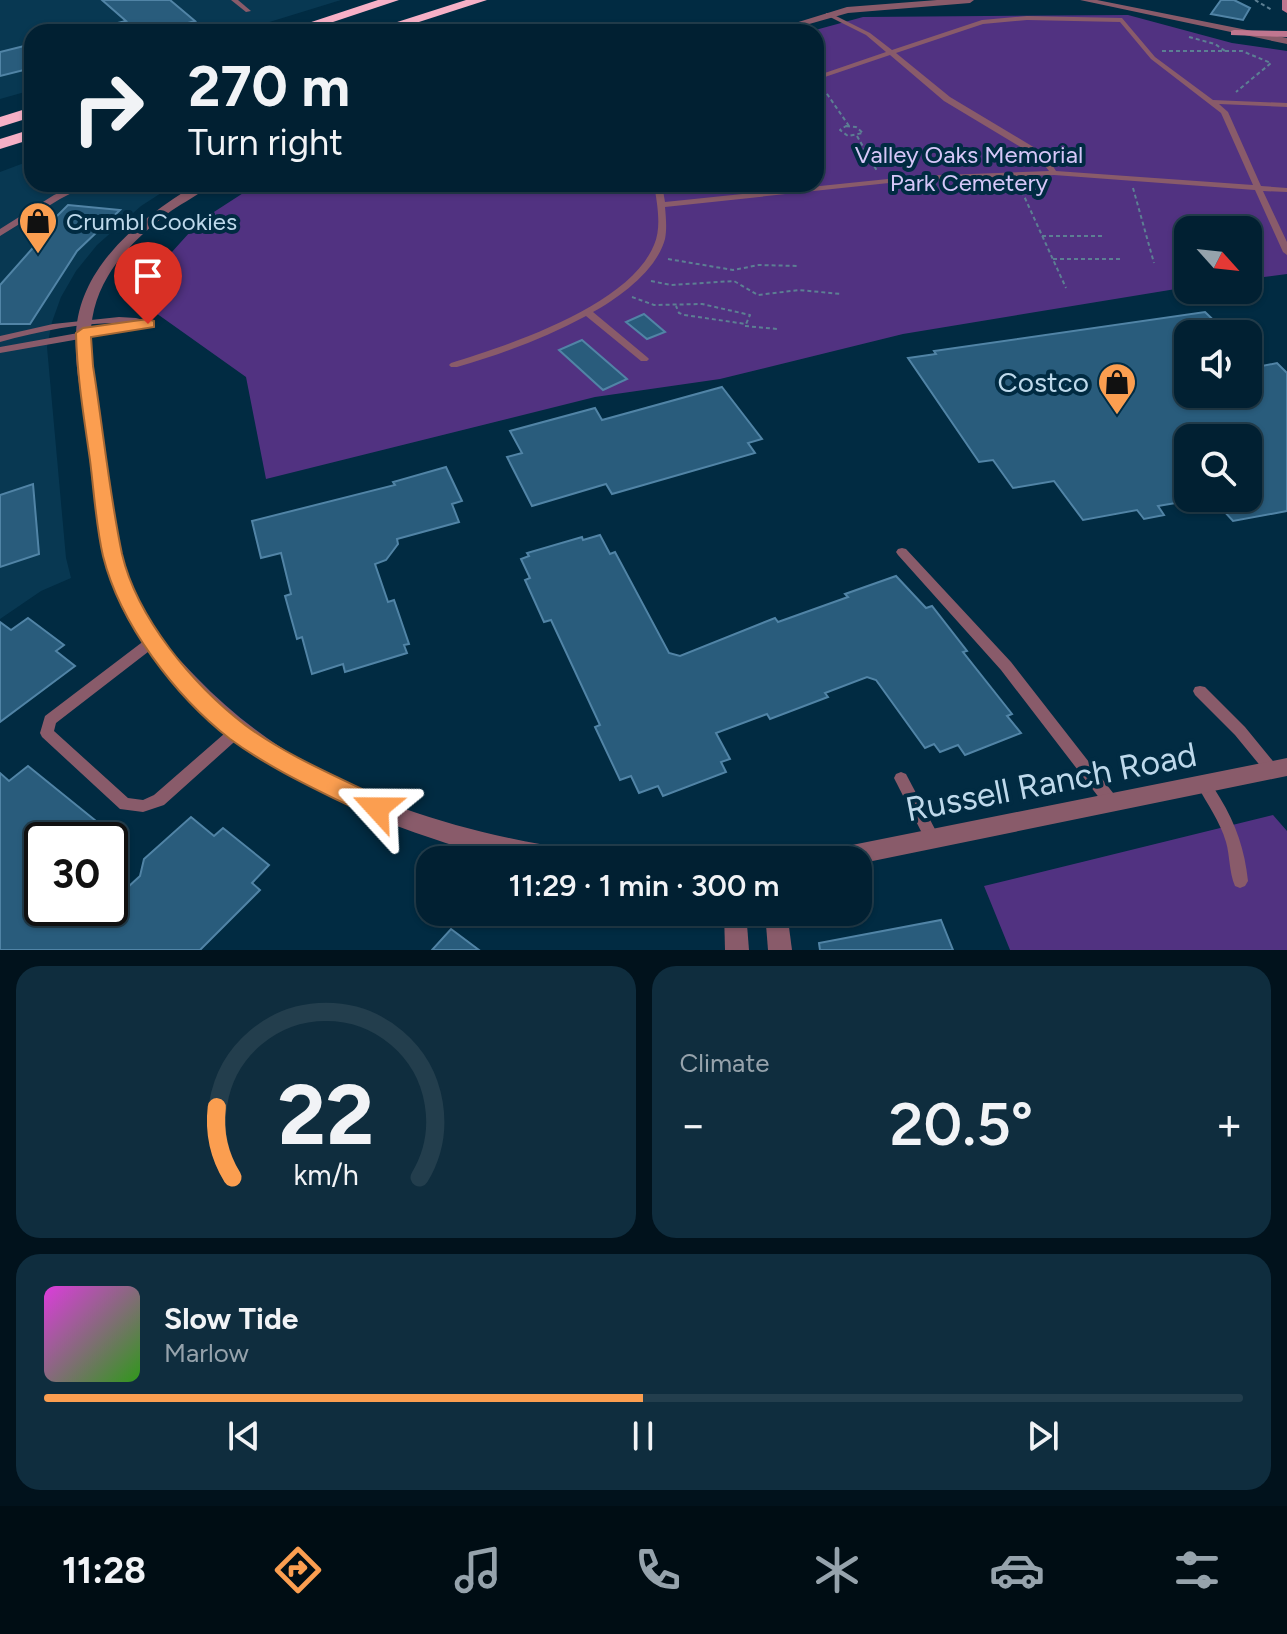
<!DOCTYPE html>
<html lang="en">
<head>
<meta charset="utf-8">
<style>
	body { margin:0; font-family:Figtree,sans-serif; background:#0f2d3e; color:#f1f3f6; height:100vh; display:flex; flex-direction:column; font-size:30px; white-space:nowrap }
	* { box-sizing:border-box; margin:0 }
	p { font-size:26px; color:#96a3ac }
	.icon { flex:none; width:44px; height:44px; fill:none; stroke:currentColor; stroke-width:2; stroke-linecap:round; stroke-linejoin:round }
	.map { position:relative; height:950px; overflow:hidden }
	.side { display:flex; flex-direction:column; gap:16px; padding:16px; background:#01121c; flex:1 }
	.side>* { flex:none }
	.guide { position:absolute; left:24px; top:24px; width:800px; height:168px; border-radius:24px; box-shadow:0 2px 6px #0004,0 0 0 2px #233e4d; background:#012032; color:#f1f3f6; overflow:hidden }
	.needle { width:52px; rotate:117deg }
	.controls { position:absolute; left:1174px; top:216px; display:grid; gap:16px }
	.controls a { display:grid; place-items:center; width:88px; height:88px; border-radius:16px; background:#012032; box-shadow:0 2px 6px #0004,0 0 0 2px #233e4d; font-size:40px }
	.speed { position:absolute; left:24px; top:822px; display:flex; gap:16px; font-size:40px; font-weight:700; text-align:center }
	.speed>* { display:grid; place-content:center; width:104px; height:104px; border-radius:50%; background:#012032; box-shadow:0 2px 6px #0004,0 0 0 2px #233e4d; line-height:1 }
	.speed .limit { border:4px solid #111; border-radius:12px; background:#fff; color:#111 }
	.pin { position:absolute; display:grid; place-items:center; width:68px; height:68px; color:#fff; margin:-82px -34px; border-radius:50% 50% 50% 0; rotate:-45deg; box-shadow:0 0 8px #0007 }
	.pin .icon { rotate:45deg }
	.me { position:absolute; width:88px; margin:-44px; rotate:294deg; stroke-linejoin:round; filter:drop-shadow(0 0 6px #0008) }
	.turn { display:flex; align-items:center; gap:28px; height:168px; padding:0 32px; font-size:36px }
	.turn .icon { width:104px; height:104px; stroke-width:2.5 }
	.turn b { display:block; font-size:56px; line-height:68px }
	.big { font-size:60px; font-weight:600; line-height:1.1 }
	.side .tile { flex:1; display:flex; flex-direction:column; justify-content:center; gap:12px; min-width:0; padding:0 28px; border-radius:24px; background:#0f2d3e }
	.side .dial { align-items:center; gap:0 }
	.dial svg { height:208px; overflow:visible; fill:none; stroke:#233e4d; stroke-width:7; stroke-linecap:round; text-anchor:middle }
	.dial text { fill:#f1f3f6; stroke:none }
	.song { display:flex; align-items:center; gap:24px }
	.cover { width:96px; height:96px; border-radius:12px; background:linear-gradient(135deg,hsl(300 70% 55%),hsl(110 70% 35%)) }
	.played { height:8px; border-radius:4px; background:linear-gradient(90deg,#fb9e50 50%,#233e4d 50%) }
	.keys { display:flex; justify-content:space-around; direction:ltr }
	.heat { display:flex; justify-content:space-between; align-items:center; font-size:44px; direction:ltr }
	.side .tiles { flex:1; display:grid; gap:16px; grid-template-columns:1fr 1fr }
	.tile:last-child { grid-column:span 2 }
	.trip { position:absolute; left:416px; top:846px; width:456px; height:80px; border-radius:24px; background:#012032; box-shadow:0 2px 6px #0004,0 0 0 2px #233e4d; font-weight:600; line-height:80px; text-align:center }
	.dock { display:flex; height:128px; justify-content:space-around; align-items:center; background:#000d14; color:#96a3ac }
	.dock .icon { width:56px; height:56px }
	.dock .selected { color:#fb9e50 }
	.dock b { font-size:36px; color:#f1f3f6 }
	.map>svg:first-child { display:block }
	.built { fill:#083852 }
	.green { fill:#513281 }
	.building { fill:#295c7c; stroke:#5184a6; stroke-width:2 }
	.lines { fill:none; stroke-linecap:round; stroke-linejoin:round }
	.path { stroke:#5c7f93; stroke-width:2; stroke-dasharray:4 3; stroke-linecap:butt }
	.service { fill:#895b6a; fill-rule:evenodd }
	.minor { fill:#895b6a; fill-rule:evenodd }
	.secondary { fill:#c0768f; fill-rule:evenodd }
	.motorway { fill:#f6b0c6; fill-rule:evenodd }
	.route { fill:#fb9e50; stroke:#a36734; stroke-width:2 }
	.labels { text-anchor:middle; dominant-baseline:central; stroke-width:8; stroke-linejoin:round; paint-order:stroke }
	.far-park-label { font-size:24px; fill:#d6c7f8; stroke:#012b42 }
	.far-poi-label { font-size:24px; fill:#bed9eb; stroke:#012b42; text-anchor:start }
	.poi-label { font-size:28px; fill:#bed9eb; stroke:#012b42; text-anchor:end }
	.near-street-label { font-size:34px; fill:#bed9eb; stroke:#012b42 }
</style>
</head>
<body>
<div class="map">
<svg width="1287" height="950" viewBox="0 0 1287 950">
	<rect width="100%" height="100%" fill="#012b42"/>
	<g class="built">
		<polygon points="0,0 341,0 237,32 32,32 32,90 0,99"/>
		<polygon points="32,160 32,184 175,184 141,206 97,245 76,271 61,297 52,322 47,347 66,558 71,578 41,591 0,619 0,172"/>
	</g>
	<g class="green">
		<polygon points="1128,15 1232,43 1287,51 1287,274 1248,279 1248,230 1188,230 1188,287 903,334 720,379 595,397 266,479 246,377 132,296 200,221 257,184 816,184 816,32 808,32 863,17"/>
		<polygon points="1273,815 1287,831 1287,950 1010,950 984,886"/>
	</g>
	<g class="building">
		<polygon points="102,0 170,0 195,21 156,32 106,32 105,26 126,21"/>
		<polygon points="1221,0 1234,0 1250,8 1243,20 1211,14"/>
		<polygon points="32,44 32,68 0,76 0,52"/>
		<polygon points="68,205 120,210 77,251 30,324 0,324 0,285 47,232 41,232"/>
		<polygon points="1205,312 1228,334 1188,334 1188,394 1248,394 1248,353 1262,366 1277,363 1287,373 1287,511 1233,521 1212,498 1248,498 1248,438 1188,438 1188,501 1158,506 1164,515 1144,519 1137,510 1083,520 1054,481 1013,488 993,460 979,462 908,358 936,354 934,351"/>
		<polygon points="644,314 665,332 647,339 626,322"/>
		<polygon points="582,340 627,379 603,390 559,350"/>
		<polygon points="722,387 762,439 748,443 755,453 612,494 606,484 532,506 507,457 522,453 510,431 595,408 602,420"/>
		<polygon points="446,467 462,501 452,504 459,522 397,539 398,544 386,560 375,564 388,602 394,600 409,644 404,645 407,653 345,672 343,664 312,674 302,637 297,639 285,596 291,594 281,553 261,558 252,521 395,485 393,482"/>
		<polygon points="33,484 39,554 0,567 0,495"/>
		<polygon points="600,535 610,554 615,552 669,653 680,656 775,618 778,622 848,597 845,594 896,576 926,608 932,606 967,651 963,652 1012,714 1007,716 1021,733 965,755 958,745 940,752 934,744 925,748 876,680 867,677 825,693 828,697 770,719 767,714 716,733 730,759 721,762 726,772 663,796 658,786 639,793 631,776 620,780 595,727 600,725 551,620 544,622 525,580 530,578 521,559 529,556 527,553 582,537 583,540"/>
		<polygon points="28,618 64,645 56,651 75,666 0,722 0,622 11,630"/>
		<polygon points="28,766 96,821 74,840 42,840 42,908 110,908 110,890 128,887 140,876 144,859 191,817 214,836 223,828 269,865 252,883 260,890 200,950 0,950 0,773 9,781"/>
		<polygon points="941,920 953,950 820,950 819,943"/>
		<polygon points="451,929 479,950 432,950"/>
	</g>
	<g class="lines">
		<g class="path">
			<polyline points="1255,0 1272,10"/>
			<polyline points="1189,37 1215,44 1225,51"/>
			<polyline points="1162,51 1242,51 1271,63 1236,92"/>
			<polyline points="823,88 849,126"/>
			<polygon points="846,126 856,127 863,133 848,136 840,130"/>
			<polyline points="857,136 877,171"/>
			<polyline points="1019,185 1066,288"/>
			<polyline points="1133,188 1154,263"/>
			<polyline points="1042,236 1104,236"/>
			<polyline points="668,259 733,270 759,265 798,266"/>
			<polyline points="1053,259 1121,259"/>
			<polyline points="651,281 671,285 734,281 758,295 799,290 841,294"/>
			<polyline points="632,297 654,305 702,304 750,315 746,324 684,315 679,313 676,306"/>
			<polyline points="745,326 778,329"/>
		</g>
		<g class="service">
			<polygon points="231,0 238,0 251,11 246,12"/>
			<path d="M826,13H830L870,33L892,50L982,20L1027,16L1122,18L1155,57L1213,100L1287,103V107L1219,104L1228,112L1261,186L1287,188V192L1263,191L1287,242V255L1283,252L1255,190L1054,175L917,180L665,207C666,218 667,229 665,239C657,270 619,298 593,312L647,357L649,359L647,361H641L586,316C545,338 502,354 457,367H451L449,365L451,363C509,345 629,306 654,245C662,227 657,203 654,184H662L665,202L917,176L1049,171L1039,158L944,101L890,55L816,80V76L886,52L866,35L826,15ZM1027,20L1120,22L1151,59L1221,113L1253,185L1056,171L1045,154L950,97L896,53L983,24Z"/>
			<polygon points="79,184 89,184 60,199 0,236 0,229 54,195"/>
			<path d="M119,317L136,318L151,322L153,324L148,327L0,353V347L134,323C89,321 43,330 0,342V336L53,324Z"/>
			<polygon points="902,548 906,549 1011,662 1117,798 1119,803 1117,808 1112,809 1107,808 1001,670 898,555 896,552 898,549"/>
			<polygon points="153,636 157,637 159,641 157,645 56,723 54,731 128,798 143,800 154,795 232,727 237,725 242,727 244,731 242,735 164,805 143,812 120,809 42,737 40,733 45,716 149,637"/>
			<polygon points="1200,686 1205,687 1245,727 1277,766 1279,770 1277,774 1272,776 1267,774 1235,735 1195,695 1193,691 1195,687"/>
			<polygon points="901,772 906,774 937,833 939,838 937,843 932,845 927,843 894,778 896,774"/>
			<path d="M1204,779C1212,783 1215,790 1220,798C1236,824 1245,851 1248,881L1245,886L1240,888L1235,886C1229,872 1230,856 1226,842C1220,821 1207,804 1197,785L1199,781Z"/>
		</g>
		<g class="minor">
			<polygon points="937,0 974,0 970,3 848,13 781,32 766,32 847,7"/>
			<polygon points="1080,0 1097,0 1287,38 1287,44"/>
			<path d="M197,184H211C199,195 184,202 171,211C147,229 123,250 108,276C76,328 96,386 103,441C111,497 114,555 140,606C153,633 176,656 196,677C299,784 432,828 575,850L583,853L586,860C562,860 537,863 513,860C487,857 461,848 437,840C336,808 248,758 176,681C155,659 135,635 122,608C96,552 94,490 86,430C82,398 74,366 76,334C79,265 143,216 197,184Z"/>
			<polygon points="1287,758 1287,776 858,864 858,860 816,860 819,853 827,850"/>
			<polygon points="724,912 746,912 749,950 725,950"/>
			<polygon points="765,912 787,912 792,950 768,950"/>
		</g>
		<g class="secondary">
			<polygon points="1282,0 1287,0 1287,13 1282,10"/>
			<polygon points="1234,30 1287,31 1287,37 1231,35 1231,31"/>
		</g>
		<g class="motorway">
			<polygon points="378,0 399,0 303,32 281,32"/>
			<polygon points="466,0 487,0 388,32 366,32"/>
			<polygon points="32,107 32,117 0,127 0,117"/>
			<polygon points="32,129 32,139 0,149 0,139"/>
		</g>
	</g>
	<path class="route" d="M148,319L154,321V327L91,337L93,366C103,428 109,492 122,554C137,618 193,685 245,725C287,756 338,777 385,800L389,808L385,815L377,818L368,815C322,792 272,770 230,739C175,696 120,624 103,556C96,526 94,492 90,460C84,418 77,376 76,333L83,328Z"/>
	<defs>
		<symbol id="shop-pin" viewBox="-11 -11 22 30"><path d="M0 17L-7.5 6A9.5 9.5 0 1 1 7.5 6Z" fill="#fb9e50" stroke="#012b42"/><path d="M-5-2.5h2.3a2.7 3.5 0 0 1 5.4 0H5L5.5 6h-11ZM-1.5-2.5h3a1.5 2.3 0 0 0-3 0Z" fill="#111"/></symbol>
	</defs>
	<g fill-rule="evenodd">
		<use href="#shop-pin" x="16" y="199" width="44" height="60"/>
		<use href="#shop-pin" x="1095" y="360" width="44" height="60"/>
	</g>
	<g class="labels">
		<g class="far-park-label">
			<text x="969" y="154">Valley Oaks Memorial<tspan x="969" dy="28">Park Cemetery</tspan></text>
		</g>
		<g class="far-poi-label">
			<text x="66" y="221">Crumbl Cookies</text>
		</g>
		<g class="poi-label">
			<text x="1089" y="382">Costco</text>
		</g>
		<g class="near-street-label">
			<text transform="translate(1051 782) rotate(-11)">Russell Ranch Road</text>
		</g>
	</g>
</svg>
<div class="controls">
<a><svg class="needle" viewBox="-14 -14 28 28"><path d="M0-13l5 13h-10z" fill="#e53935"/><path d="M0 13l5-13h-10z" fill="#96a3ac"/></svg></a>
<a><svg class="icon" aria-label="sound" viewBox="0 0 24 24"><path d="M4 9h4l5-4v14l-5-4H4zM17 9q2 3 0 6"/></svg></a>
<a><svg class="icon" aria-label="search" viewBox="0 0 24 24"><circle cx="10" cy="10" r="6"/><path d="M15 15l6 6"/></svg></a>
</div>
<div class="speed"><div class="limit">30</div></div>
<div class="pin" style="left:148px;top:324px;background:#d93025"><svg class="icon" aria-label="arrive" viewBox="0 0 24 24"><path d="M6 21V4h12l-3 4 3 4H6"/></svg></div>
<svg class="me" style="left:377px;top:808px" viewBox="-20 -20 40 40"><path d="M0-17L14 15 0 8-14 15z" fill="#fb9e50" stroke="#fff" stroke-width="4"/></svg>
<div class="trip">11:29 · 1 min · 300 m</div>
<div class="guide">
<div class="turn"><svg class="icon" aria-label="right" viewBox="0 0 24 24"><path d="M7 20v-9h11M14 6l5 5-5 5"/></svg><div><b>270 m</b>Turn right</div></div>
</div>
</div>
<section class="side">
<div class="tiles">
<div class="tile dial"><svg viewBox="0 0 100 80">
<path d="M14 69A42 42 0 1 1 86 69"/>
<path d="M14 69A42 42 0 0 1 8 42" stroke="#fb9e50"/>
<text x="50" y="56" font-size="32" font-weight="700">22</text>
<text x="50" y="72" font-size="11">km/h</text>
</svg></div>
<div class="tile"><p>Climate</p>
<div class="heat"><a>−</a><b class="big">20.5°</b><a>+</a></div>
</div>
<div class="tile">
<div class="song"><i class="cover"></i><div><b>Slow Tide</b><p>Marlow</p></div></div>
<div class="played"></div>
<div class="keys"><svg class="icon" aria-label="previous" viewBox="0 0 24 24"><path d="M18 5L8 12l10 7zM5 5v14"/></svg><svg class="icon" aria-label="pause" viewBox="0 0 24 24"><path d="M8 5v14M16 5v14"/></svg><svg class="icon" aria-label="next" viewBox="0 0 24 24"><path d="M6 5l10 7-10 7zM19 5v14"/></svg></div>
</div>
</div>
</section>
<nav class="dock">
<b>11:28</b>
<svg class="icon selected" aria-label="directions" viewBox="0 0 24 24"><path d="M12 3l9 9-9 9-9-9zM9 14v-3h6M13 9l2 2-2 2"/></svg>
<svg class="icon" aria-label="music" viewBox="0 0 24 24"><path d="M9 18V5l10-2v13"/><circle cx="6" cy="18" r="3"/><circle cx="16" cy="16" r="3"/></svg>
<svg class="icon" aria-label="phone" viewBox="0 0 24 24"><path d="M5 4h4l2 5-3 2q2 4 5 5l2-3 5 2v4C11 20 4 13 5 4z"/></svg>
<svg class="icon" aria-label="climate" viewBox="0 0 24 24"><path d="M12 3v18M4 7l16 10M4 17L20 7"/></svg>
<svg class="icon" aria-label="car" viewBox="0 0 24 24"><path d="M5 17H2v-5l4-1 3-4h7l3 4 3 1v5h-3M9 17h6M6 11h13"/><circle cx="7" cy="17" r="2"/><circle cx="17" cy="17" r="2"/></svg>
<svg class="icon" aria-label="filters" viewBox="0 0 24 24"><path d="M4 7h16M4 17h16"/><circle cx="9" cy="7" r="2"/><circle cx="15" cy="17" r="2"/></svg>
</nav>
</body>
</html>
